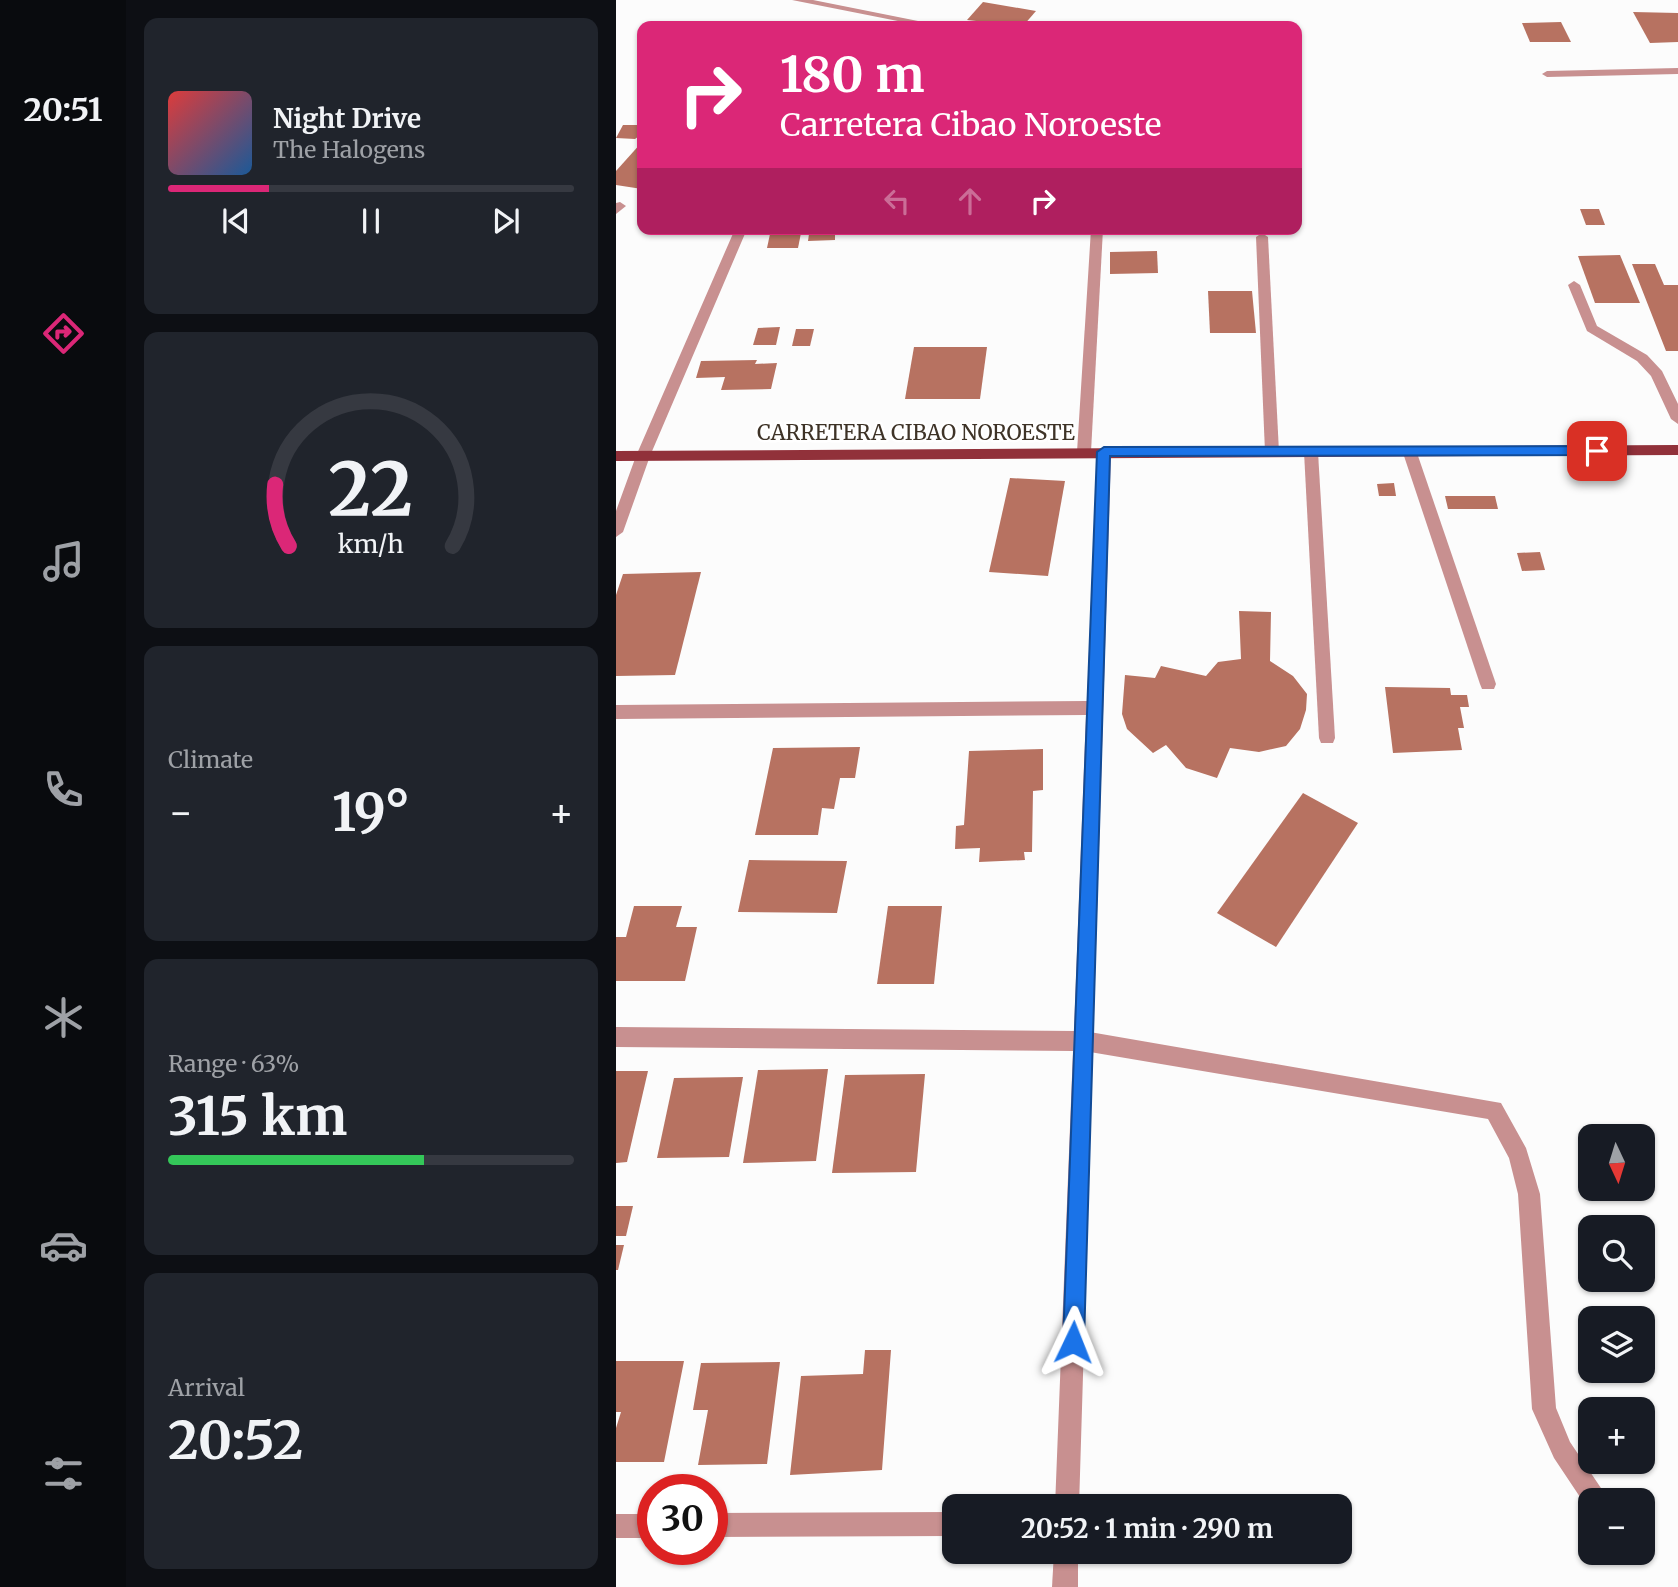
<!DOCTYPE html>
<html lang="en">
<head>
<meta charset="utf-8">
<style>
	body { margin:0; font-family:Merriweather,serif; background:#20242c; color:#f1f3f6; height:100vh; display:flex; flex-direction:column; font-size:26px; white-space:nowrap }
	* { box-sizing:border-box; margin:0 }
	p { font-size:23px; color:#9ea1a6 }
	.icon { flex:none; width:38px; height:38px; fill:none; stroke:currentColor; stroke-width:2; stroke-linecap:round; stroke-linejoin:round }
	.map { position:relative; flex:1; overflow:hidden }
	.sheet { display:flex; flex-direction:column; gap:18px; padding:18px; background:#0d0f14; width:490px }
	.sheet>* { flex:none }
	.top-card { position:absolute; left:21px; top:21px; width:665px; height:214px; border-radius:14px; box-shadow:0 2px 5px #0004; background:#db2777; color:#fff; overflow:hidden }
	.needle { width:46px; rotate:176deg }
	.tools { position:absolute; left:962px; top:1124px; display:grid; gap:14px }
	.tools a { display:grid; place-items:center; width:77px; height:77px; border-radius:14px; background:#171b24; box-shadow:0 2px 5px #0004; font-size:35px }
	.speed { position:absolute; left:21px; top:1474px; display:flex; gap:14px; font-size:35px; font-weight:700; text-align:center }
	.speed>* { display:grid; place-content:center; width:91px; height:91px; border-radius:50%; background:#171b24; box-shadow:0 2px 5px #0004; line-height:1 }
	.speed .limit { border:10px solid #d22; background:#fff; color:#111 }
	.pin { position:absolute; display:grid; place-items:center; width:60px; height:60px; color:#fff; margin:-30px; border-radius:14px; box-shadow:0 4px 10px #0006 }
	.me { position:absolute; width:77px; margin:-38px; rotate:2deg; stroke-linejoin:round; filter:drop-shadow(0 0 5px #0008) }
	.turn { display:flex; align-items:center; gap:24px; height:147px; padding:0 28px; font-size:32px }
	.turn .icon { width:91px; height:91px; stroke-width:2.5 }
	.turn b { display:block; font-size:49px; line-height:60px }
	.lanes { display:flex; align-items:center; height:66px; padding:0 28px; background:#0003; justify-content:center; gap:35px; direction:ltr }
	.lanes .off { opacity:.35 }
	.big { font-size:52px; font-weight:700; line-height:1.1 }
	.sheet .card { flex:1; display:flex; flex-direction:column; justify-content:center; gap:10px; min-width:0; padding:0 24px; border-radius:14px; background:#20242c }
	.sheet .dial { align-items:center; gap:0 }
	.dial svg { height:182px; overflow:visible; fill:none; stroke:#363941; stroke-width:7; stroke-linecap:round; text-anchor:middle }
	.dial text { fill:#f1f3f6; stroke:none }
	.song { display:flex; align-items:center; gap:21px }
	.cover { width:84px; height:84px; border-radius:10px; background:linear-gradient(135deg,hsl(0 70% 55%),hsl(210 70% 35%)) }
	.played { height:7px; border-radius:4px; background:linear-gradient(90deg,#db2777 25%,#363941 25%) }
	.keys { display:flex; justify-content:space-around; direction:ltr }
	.heat { display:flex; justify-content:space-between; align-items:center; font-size:38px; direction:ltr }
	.charge { height:10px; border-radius:5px; background:linear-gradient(90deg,#34c759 63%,#363941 0) }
	.trip { position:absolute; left:326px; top:1494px; width:410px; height:70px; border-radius:14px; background:#171b24; box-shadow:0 2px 5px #0004; font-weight:700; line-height:70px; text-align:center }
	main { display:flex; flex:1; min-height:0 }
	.dock { display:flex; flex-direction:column; width:126px; justify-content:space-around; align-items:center; background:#090b0e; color:#9ea1a6 }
	.dock .icon { width:49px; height:49px }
	.dock .on { color:#db2777 }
	.dock b { font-size:32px; color:#f1f3f6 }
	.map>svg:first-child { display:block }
	.building { fill:#b77261 }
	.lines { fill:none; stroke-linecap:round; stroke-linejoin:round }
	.lane { fill:#c89090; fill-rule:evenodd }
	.street { fill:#c89090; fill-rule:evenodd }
	.primary { fill:#91313a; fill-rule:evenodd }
	.route { fill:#1a73e8; stroke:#114b97; stroke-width:2 }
	.labels { text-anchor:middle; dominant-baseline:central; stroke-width:5; stroke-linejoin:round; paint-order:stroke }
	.street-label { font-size:21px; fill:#3e3327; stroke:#fff }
</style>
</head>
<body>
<main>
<nav class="dock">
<b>20:51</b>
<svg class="icon on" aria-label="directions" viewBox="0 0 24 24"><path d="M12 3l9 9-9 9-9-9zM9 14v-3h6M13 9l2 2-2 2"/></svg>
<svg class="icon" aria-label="music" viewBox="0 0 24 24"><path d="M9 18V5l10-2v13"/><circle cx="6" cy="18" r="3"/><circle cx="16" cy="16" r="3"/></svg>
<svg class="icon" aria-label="phone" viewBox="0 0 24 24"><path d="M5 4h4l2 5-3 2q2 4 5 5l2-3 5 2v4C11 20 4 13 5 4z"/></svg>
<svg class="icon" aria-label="climate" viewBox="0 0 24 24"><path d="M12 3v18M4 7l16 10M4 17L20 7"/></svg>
<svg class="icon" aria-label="car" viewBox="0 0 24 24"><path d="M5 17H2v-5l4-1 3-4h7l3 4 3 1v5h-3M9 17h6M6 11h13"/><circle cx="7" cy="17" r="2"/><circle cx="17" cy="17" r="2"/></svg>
<svg class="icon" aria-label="filters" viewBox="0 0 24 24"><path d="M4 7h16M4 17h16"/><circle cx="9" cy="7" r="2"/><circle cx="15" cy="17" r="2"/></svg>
</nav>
<section class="sheet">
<div class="card">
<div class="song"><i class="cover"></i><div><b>Night Drive</b><p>The Halogens</p></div></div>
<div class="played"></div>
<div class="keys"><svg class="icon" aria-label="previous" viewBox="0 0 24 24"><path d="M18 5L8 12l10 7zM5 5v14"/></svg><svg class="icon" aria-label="pause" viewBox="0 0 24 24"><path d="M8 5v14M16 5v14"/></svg><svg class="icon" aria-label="next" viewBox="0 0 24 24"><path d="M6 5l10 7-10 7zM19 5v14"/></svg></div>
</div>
<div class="card dial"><svg viewBox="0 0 100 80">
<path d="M14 69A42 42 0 1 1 86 69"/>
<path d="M14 69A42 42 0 0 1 8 42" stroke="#db2777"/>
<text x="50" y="56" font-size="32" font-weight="700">22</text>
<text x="50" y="72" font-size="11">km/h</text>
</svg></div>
<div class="card"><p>Climate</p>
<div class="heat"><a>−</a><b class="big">19°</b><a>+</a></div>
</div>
<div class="card"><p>Range · 63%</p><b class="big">315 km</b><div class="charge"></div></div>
<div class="card"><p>Arrival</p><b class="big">20:52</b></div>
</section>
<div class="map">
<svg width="1062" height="1587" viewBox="0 0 1062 1587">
	<rect width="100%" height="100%" fill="#fcfcfc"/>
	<g class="building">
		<polygon points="367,2 420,11 407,26 351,20"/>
		<polygon points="1017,12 1062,13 1062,42 1034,43"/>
		<polygon points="945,22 955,42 914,42 906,23"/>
		<polygon points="7,125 26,125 26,134 19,139 0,138"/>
		<polygon points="26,142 26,189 0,185 0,171"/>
		<polygon points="964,209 983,209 989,225 970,225"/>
		<polygon points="219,232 219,240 192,241 193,234"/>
		<polygon points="185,233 182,248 151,248 154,234"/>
		<polygon points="541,251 542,273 494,274 494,252"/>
		<polygon points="1004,255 1024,303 979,303 962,256"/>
		<polygon points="1016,264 1039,264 1048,285 1062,285 1062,351 1050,351"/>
		<polygon points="592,291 636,291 640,333 594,333"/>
		<polygon points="164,327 160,345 137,345 142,328"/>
		<polygon points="180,329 198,329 194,346 176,346"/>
		<polygon points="298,347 371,347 364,399 289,399"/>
		<polygon points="141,360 139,364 161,363 155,389 105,390 109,377 80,378 85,361"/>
		<polygon points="394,478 449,481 432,576 373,572"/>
		<polygon points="778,483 780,496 763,496 761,484"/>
		<polygon points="829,496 879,496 882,509 832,509"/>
		<polygon points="924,552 929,570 906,571 901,553"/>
		<polygon points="85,572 59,675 0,676 0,595 7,574"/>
		<polygon points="623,611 655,612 654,661 677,676 691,694 690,710 684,729 670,746 643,752 614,748 601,778 570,768 550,745 537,753 511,729 506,714 509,675 539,678 545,666 590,676 602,662 625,659"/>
		<polygon points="769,687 834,688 835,695 851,695 853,707 844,707 848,728 842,728 846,750 777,753"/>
		<polygon points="244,747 239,778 224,778 218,809 206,808 202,835 139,835 157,748"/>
		<polygon points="427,749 427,790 417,791 416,852 408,852 409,860 363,862 364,848 339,849 340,826 348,825 353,751"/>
		<polygon points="687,793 742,823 660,947 601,913"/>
		<polygon points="133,860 231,861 221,913 122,912"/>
		<polygon points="18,906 66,906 60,927 81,927 69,981 0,981 0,937 10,937"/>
		<polygon points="272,906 326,906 318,984 261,984"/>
		<polygon points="212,1069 200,1161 127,1163 142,1070"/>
		<polygon points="0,1071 32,1071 11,1162 0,1163"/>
		<polygon points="309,1074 300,1172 216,1173 229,1075"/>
		<polygon points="127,1077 113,1157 41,1158 58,1078"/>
		<polygon points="0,1206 17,1206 10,1236 0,1236"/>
		<polygon points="0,1245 8,1245 2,1270 0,1270"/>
		<polygon points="249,1350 275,1350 266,1470 174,1475 185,1376 247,1374"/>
		<polygon points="0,1361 68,1361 48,1462 0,1462 0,1428 5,1412 0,1412"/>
		<polygon points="164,1362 151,1464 82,1465 92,1410 77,1410 85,1363"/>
	</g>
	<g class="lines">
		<g class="lane">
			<polygon points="4,202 10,206 0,214 0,203"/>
			<polygon points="646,233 652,237 663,452 656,457 649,452 640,237"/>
			<polygon points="958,281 964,285 981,326 1031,355 1046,371 1062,404 1062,424 1055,419 1035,376 1021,361 971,331 952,285"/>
			<polygon points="695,447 702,452 719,738 717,743 705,743 703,738 688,452"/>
			<polygon points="794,448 801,453 880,684 878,689 866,689 864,684 787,453"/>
			<polygon points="468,1031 885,1103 910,1148 924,1194 940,1408 954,1442 993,1500 975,1500 975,1510 972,1509 938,1458 916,1409 902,1194 893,1158 872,1119 468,1051 461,1048 458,1041 461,1034"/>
		</g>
		<g class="street">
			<polygon points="176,0 197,0 327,26 307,26"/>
			<polygon points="1062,68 1062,74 931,77 926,74 931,71"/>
			<polygon points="119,229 131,229 34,456 7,532 0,537 0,511 20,456"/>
			<polygon points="475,229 487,229 475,452 468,457 461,452"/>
			<polygon points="488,447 495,452 463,1507 439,1507 457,1051 0,1047 0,1027 458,1031 470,715 0,719 0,705 471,701 481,452"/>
			<polygon points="338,1512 338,1536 96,1537 96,1513"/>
			<rect x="0" y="1514" width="37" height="24"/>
			<polygon points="438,1552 462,1552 462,1587 436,1587"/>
		</g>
		<polygon class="primary" points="1062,445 1062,455 0,461 0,451"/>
	</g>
	<polygon class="route" points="981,446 988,451 981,455 494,456 468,1342 464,1350 457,1353 450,1350 447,1342 481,452 488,447"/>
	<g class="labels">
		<g class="street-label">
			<text x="300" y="432">CARRETERA CIBAO NOROESTE</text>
		</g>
	</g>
</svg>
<div class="tools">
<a><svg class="needle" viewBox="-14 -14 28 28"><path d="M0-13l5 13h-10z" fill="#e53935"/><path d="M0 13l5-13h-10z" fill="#9ea1a6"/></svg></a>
<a><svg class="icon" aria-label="search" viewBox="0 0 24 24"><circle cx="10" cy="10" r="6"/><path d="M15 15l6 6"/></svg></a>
<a><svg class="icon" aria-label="layers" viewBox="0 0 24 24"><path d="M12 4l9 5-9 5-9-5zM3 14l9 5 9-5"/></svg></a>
<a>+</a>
<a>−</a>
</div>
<div class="speed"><div class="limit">30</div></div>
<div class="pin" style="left:981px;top:451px;background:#d93025"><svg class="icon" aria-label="arrive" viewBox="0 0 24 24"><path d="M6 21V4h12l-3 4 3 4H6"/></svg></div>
<svg class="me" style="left:457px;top:1342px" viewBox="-20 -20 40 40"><path d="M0-17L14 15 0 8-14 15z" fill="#1a73e8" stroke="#fff" stroke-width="4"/></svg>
<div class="trip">20:52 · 1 min · 290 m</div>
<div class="top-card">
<div class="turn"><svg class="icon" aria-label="right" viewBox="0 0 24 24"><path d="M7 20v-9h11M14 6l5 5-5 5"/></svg><div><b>180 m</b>Carretera Cibao Noroeste</div></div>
<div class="lanes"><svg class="icon off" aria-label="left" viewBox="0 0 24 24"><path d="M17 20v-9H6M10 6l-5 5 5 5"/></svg><svg class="icon off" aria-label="ahead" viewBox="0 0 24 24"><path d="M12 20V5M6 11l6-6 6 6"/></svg><svg class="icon" aria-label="right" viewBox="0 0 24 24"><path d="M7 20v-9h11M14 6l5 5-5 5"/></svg></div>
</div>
</div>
</main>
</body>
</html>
